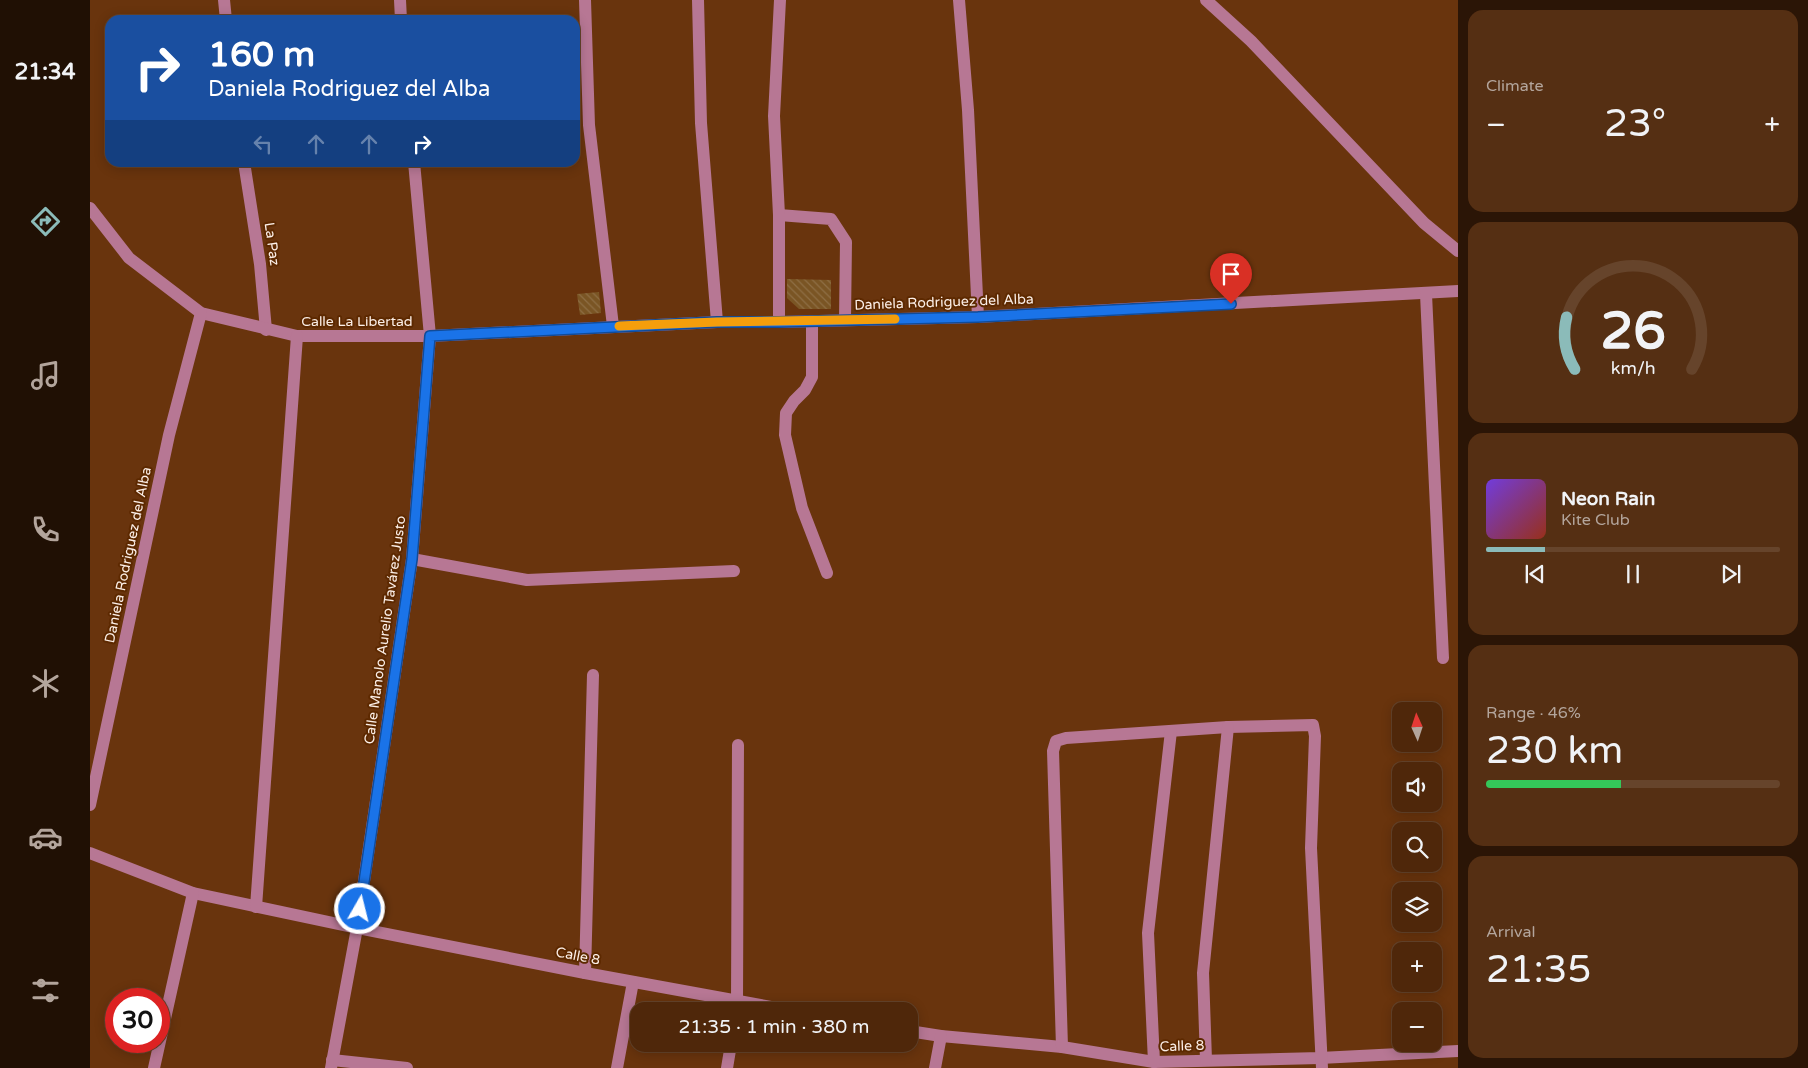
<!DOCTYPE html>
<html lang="en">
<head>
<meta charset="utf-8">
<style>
	body { margin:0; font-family:"Varela Round",sans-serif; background:#552f13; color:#f1f3f6; height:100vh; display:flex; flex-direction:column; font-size:19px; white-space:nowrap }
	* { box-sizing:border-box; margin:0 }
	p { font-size:16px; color:#b3a59c }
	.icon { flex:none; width:28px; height:28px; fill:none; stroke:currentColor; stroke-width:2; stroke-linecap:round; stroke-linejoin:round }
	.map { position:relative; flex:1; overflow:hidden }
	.sheet { display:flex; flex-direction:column; gap:10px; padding:10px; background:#2b1506; width:350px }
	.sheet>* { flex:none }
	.guide { position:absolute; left:15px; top:15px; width:475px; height:152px; border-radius:15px; box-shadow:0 2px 12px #0003,0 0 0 1px #66442b; background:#1a4fa0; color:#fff; overflow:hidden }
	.needle { width:32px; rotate:357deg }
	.fabs { position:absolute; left:1302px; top:702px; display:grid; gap:10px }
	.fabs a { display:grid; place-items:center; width:50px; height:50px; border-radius:10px; background:#4f270a; box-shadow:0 2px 12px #0003,0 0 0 1px #66442b; font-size:25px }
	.speed { position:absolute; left:15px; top:988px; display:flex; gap:10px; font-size:25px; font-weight:700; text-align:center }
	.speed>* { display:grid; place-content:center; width:65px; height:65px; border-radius:50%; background:#4f270a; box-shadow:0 2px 12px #0003,0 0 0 1px #66442b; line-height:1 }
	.speed .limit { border:8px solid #d22; background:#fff; color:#111 }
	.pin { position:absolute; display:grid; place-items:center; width:42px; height:42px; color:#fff; margin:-51px -21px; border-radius:50% 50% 50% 0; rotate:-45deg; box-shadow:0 0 5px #0007 }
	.pin .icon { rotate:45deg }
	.me { position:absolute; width:55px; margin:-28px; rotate:8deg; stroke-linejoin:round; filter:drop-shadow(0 0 4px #0008) }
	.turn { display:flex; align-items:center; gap:18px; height:105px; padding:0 20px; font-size:22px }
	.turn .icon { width:65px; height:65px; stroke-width:2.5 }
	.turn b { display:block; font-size:35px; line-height:42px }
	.lanes { display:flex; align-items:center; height:48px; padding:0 20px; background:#0003; justify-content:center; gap:25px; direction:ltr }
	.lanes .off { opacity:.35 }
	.big { font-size:38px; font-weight:600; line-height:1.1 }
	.sheet .widget { flex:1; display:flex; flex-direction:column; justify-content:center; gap:8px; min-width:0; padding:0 18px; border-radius:15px; background:#552f13 }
	.sheet .dial { align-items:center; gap:0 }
	.dial svg { height:130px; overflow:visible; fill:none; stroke:#66442b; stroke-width:7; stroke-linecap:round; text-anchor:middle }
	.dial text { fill:#f1f3f6; stroke:none }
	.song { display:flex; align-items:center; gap:15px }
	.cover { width:60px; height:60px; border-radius:8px; background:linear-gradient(135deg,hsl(260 70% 55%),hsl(10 70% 35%)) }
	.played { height:5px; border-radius:2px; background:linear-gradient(90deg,#8bbbb9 20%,#66442b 20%) }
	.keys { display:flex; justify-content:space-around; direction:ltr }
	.heat { display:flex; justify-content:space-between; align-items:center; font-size:28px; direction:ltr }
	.charge { height:8px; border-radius:4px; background:linear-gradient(90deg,#34c759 46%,#66442b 0) }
	.trip { position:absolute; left:540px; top:1002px; width:288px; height:50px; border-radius:15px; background:#4f270a; box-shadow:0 2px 12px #0003,0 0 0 1px #66442b; font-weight:600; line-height:50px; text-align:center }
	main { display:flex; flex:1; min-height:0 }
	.tab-bar { display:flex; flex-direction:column; width:90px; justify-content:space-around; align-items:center; background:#201004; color:#b3a59c }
	.tab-bar .icon { width:35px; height:35px }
	.tab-bar .on { color:#8bbbb9 }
	.tab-bar b { font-size:22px; color:#f1f3f6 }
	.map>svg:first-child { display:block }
	.building { fill:url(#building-back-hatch) }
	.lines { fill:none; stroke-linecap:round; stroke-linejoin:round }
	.minor { stroke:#b77794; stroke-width:12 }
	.route-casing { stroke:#114b97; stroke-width:12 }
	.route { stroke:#1a73e8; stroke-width:9 }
	.slow { stroke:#f59e0b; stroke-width:9 }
	.labels { text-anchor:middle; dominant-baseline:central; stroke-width:4; stroke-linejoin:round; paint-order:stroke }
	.street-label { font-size:14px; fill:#fcefe7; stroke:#5d2900 }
</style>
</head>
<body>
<main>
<nav class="tab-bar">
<b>21:34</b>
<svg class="icon on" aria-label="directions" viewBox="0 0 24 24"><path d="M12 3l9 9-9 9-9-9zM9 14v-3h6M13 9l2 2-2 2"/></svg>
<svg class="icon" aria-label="music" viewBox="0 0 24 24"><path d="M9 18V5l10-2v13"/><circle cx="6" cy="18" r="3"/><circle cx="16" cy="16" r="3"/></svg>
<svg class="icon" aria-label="phone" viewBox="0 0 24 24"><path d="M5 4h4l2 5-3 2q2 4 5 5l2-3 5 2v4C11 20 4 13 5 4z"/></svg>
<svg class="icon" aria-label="climate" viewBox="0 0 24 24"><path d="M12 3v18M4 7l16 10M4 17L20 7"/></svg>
<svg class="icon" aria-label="car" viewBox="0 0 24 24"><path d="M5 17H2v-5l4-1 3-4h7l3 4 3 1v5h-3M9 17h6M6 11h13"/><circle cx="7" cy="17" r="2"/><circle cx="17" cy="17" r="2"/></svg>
<svg class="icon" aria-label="filters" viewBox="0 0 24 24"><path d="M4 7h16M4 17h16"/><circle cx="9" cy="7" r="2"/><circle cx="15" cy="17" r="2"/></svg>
</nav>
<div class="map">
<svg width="1368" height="1068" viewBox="0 0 1368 1068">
	<defs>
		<pattern id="building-back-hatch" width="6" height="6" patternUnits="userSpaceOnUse" patternTransform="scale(1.25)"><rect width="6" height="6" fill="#7a5524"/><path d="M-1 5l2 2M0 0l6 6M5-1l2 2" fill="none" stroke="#8e6e44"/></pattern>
	</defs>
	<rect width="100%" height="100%" fill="#69340d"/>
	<g class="building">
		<polygon points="697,279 741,280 741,309 709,309 697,298"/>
		<polygon points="509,292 511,313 490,315 487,294"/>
	</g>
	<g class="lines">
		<g class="minor">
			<polyline points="134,0 136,20"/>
			<polyline points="310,0 311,20"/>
			<polyline points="495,0 499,125 523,326"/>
			<polyline points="608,0 611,123 627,322"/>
			<polyline points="869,0 878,110 888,317"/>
			<polyline points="1116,0 1161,41 1334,223 1368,251"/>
			<polyline points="154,162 170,264 176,330"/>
			<polyline points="0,208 39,258 111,313 207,336 340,336 627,322 689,322 888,317 1368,291"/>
			<polyline points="689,215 741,219 756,242 755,320"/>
			<polyline points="1336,294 1353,658"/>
			<polyline points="722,321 722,377 715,390 704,401 696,413 695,435 712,508 737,573"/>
			<polyline points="689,322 689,215 684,116 690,0"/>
			<polyline points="322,559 437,580 644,571"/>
			<polyline points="0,805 79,435 111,313"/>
			<polyline points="0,853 103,893 267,928 495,973 703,1011"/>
			<polyline points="166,907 207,336"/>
			<polyline points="495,973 503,675"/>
			<polyline points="646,1011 647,1002 648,745"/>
			<polyline points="819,1031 851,1036 972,1047 1064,1062 1230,1058 1368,1051"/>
			<polyline points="972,1047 963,751 966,741 976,738 1138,727 1223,725 1225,736 1221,848 1232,1068"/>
			<polyline points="242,1060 317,1068"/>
			<polyline points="1116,1060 1113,973 1138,727"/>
			<polyline points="1064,1062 1058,933 1081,731"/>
			<polyline points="64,1068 103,893"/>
			<polyline points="241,1068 267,928 322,559 340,336 324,162"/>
			<polyline points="527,1068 543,982"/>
			<polyline points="637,1068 641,1044"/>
			<polyline points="845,1068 851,1036"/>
		</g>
	</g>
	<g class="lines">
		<defs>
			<polyline id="route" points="270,909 322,559 340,336 627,322 689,322 888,317 1141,304"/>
		</defs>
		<use href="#route" class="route-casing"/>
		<use href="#route" class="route"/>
		<polyline class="slow" points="529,326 627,322 805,319"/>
	</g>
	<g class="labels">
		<g class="street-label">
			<text transform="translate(182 244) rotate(82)">La Paz</text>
			<text transform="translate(854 302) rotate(-2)">Daniela Rodriguez del Alba</text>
			<text x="267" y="321">Calle La Libertad</text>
			<text transform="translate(38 555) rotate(-78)">Daniela Rodriguez del Alba</text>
			<text transform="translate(295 630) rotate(-82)">Calle Manolo Aurelio Tavárez Justo</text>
			<text transform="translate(488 956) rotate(11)">Calle 8</text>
			<text transform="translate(1092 1046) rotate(-2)">Calle 8</text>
		</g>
	</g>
</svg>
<div class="fabs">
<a><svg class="needle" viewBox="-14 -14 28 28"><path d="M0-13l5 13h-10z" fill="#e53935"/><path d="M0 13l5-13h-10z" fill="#b3a59c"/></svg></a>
<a><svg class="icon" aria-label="sound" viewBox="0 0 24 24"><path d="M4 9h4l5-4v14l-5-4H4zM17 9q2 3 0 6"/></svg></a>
<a><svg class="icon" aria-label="search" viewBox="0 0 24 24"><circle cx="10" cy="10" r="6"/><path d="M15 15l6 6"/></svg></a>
<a><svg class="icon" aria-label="layers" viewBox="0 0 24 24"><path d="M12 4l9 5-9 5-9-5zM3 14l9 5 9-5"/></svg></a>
<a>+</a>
<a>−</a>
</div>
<div class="speed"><div class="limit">30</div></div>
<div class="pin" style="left:1141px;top:304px;background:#d93025"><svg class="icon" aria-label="arrive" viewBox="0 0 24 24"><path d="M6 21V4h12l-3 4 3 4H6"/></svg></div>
<svg class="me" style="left:270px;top:909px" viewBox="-20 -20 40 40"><circle r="17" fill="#1a73e8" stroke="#fff" stroke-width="3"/><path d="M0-11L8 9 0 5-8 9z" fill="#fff"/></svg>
<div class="trip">21:35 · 1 min · 380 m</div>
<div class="guide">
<div class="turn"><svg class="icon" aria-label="right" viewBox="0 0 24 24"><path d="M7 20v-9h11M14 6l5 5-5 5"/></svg><div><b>160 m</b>Daniela Rodriguez del Alba</div></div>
<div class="lanes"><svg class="icon off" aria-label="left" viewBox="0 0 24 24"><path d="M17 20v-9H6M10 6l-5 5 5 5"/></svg><svg class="icon off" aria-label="ahead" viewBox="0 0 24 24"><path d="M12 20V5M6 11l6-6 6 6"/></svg><svg class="icon off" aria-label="ahead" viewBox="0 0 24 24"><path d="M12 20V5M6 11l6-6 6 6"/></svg><svg class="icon" aria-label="right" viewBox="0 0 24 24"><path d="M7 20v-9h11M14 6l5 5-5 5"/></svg></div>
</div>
</div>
<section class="sheet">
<div class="widget"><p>Climate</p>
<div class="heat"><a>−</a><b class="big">23°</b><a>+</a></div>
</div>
<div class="widget dial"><svg viewBox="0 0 100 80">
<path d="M14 69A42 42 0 1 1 86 69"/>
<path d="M14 69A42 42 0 0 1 9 37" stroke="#8bbbb9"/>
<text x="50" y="56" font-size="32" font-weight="700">26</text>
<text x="50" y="72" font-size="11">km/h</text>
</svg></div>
<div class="widget">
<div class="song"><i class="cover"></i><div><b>Neon Rain</b><p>Kite Club</p></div></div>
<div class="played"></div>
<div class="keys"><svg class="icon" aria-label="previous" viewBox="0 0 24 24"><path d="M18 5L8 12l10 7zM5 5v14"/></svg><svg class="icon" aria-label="pause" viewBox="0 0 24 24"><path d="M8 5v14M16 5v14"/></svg><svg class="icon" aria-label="next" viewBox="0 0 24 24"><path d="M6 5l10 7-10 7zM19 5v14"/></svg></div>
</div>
<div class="widget"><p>Range · 46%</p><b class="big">230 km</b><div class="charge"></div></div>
<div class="widget"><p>Arrival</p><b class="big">21:35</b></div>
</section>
</main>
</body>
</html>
